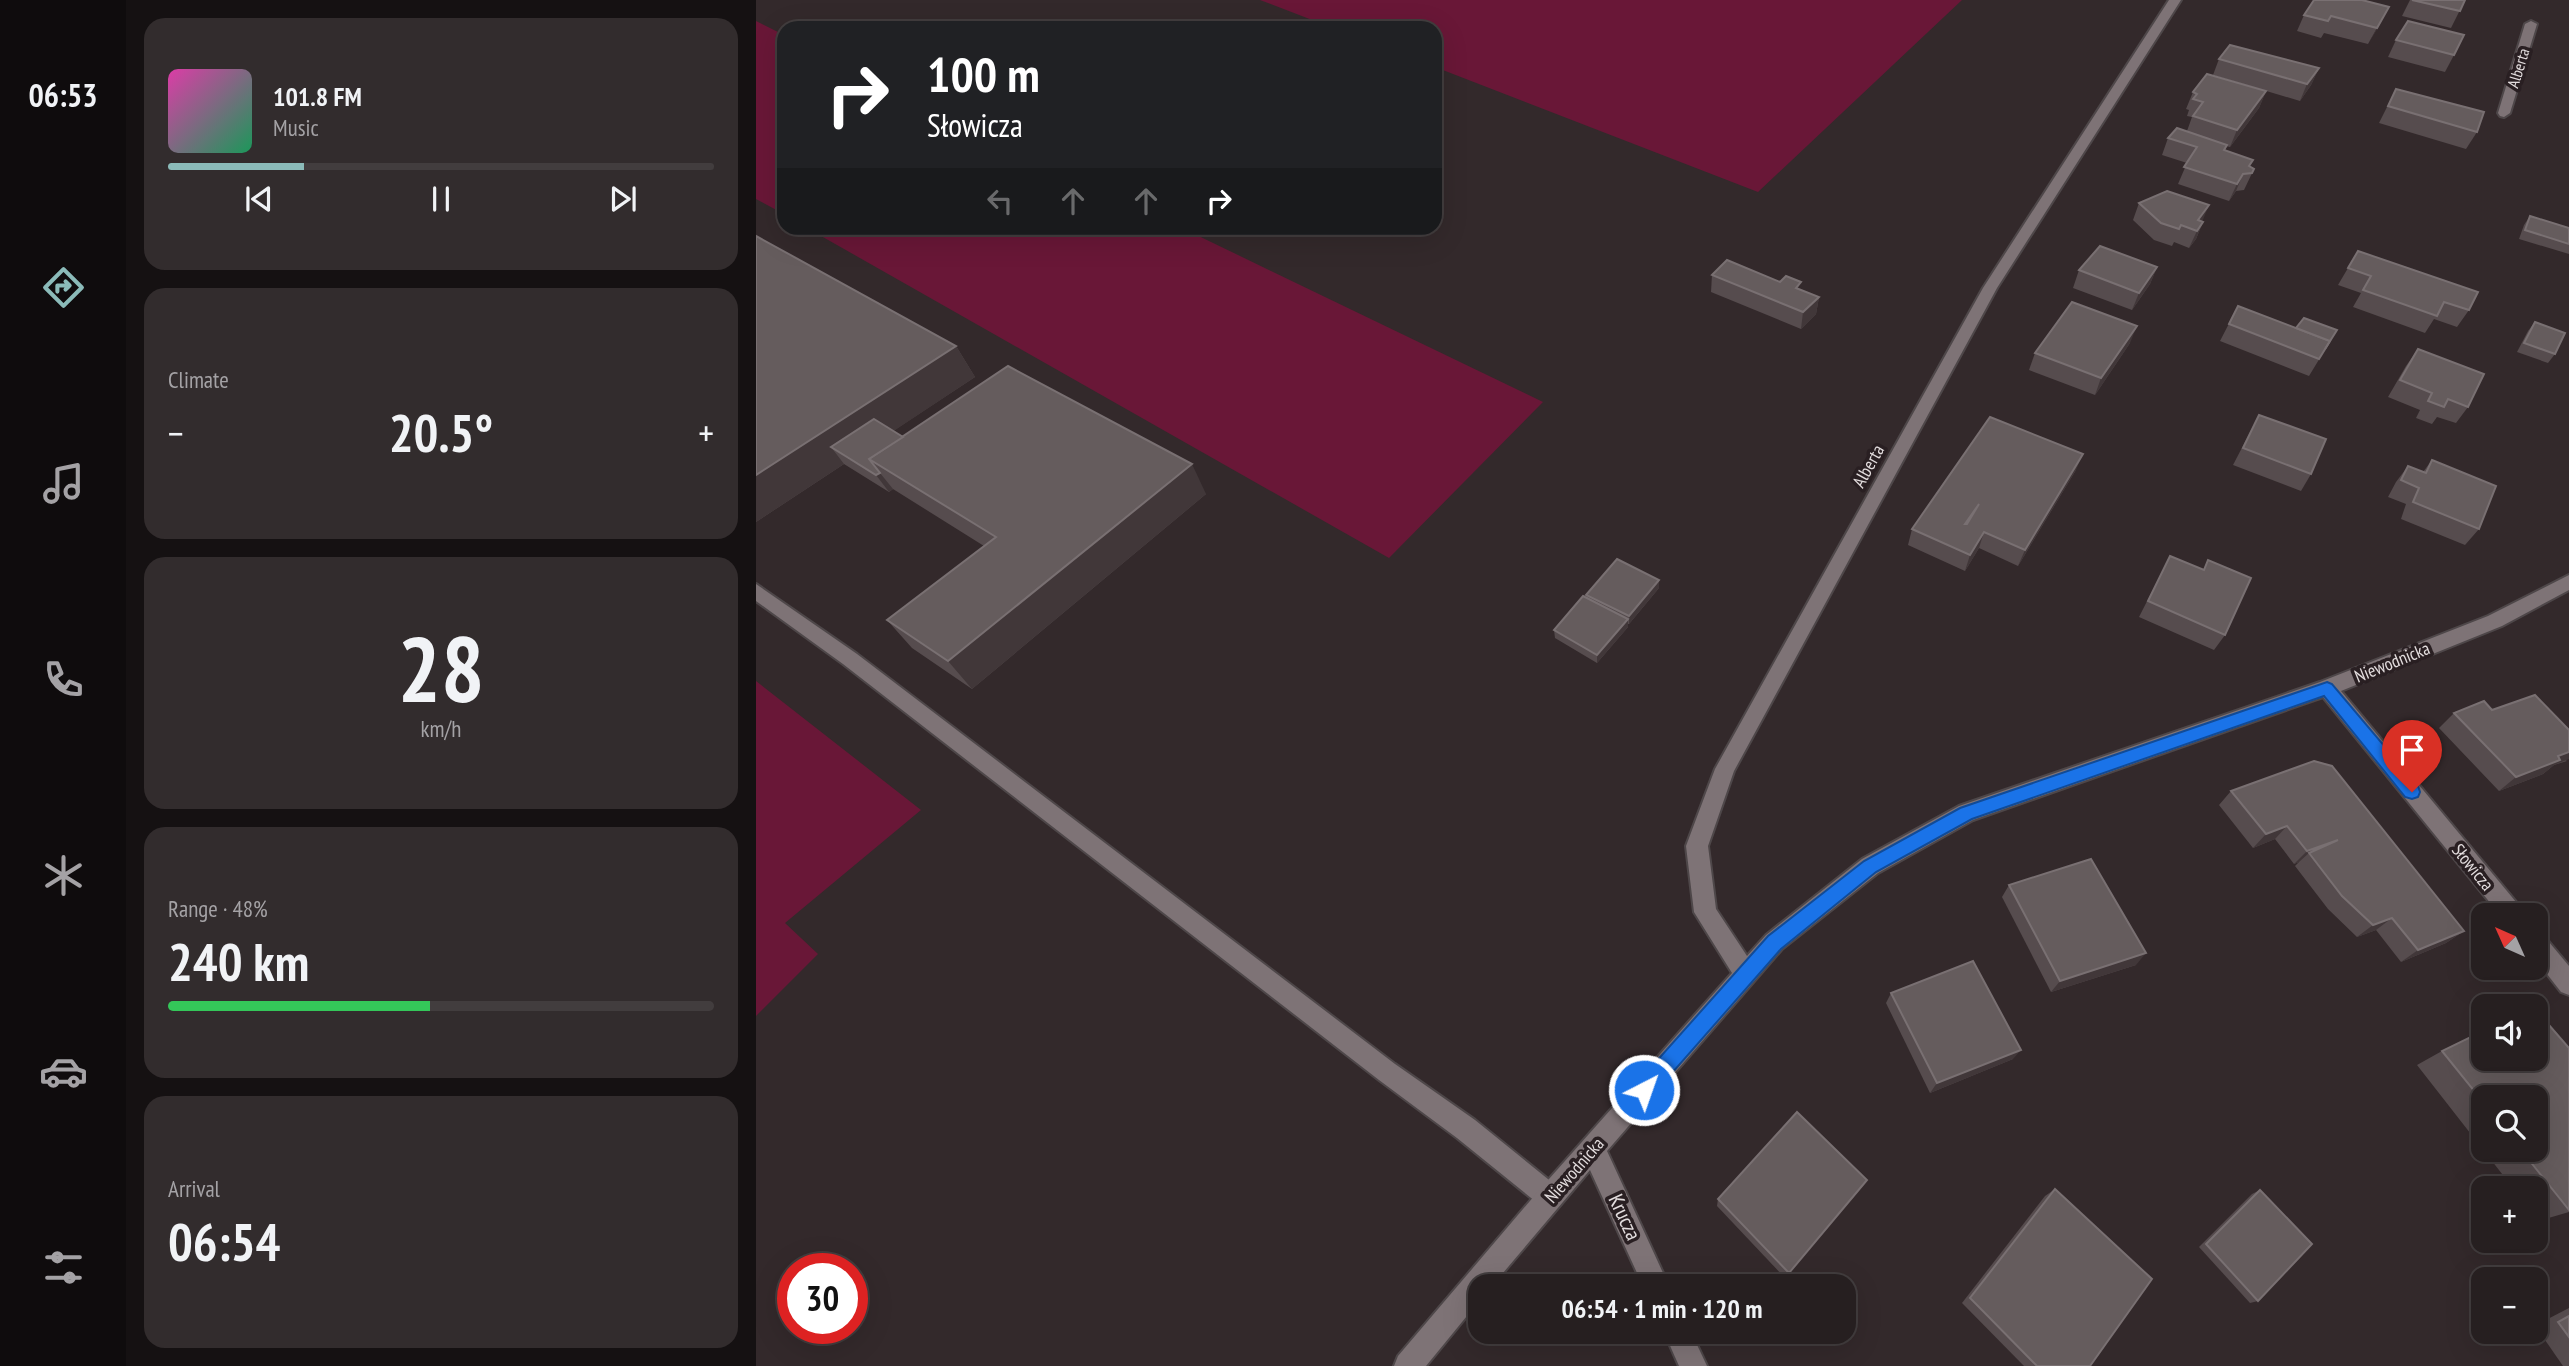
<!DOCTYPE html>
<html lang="en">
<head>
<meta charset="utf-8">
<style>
	body { margin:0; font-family:"PT Sans Narrow",sans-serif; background:#322c2d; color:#f1f3f6; height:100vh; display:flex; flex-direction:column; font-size:26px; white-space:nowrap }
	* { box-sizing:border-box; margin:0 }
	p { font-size:23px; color:#a4a2a5 }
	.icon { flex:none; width:38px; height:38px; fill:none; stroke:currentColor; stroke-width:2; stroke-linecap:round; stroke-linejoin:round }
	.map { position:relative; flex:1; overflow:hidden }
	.details { display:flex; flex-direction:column; gap:18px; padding:18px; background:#151112; width:630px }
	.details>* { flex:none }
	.banner { position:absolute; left:21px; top:21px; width:665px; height:214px; border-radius:21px; box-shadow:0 7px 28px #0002,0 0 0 2px #423d3e; background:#202124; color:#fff; overflow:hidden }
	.needle { width:46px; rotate:315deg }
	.buttons { position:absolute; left:1715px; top:903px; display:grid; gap:14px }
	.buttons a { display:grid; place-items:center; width:77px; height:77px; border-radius:14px; background:#261f20; box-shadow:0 7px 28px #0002,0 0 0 2px #423d3e; font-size:35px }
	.speed { position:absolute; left:21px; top:1253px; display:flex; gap:14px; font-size:35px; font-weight:700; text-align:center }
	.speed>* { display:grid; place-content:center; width:91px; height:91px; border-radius:50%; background:#261f20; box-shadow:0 7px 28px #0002,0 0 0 2px #423d3e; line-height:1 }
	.speed .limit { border:10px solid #d22; background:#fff; color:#111 }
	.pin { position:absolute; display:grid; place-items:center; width:60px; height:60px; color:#fff; margin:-72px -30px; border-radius:50% 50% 50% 0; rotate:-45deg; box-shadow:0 0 7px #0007 }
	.pin .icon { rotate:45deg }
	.me { position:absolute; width:77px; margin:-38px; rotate:41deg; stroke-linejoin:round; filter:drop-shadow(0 0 5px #0008) }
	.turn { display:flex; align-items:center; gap:24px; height:147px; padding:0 35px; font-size:32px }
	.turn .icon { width:91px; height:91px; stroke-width:2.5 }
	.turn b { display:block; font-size:49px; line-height:60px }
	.lanes { display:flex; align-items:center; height:66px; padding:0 35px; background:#0003; justify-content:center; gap:35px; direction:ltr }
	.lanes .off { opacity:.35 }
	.big { font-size:52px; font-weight:600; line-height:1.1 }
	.details .card { flex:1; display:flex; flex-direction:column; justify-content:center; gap:10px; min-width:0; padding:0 24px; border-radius:21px; background:#322c2d }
	.details .dial { align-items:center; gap:0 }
	.dial b { font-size:91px; line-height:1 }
	.song { display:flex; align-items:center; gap:21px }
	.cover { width:84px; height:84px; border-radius:10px; background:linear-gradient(135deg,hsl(320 70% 55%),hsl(150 70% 35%)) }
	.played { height:7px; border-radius:4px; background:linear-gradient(90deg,#8bbbb9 25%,#423d3e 25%) }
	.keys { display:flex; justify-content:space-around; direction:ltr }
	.heat { display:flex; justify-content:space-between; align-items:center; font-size:38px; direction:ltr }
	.charge { height:10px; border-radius:5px; background:linear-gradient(90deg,#34c759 48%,#423d3e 0) }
	.trip { position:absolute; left:712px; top:1274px; width:388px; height:70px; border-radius:21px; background:#261f20; box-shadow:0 7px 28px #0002,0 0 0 2px #423d3e; font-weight:600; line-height:70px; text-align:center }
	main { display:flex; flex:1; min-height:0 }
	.dock { display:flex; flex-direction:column; width:126px; justify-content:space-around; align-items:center; background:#0f0c0d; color:#a4a2a5 }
	.dock .icon { width:49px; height:49px }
	.dock .active { color:#8bbbb9 }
	.dock b { font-size:32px; color:#f1f3f6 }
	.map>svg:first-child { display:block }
	.green { fill:#691737 }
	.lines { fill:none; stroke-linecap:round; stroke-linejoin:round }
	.service-casing { stroke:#4e4749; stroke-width:4 }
	.minor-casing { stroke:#4e4749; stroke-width:4 }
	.service { fill:#7e7376; fill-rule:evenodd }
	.minor { fill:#7e7376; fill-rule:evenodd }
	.wall { fill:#564c4e; fill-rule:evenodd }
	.shaded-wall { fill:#413739 }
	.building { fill:#655c5d; stroke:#797072; stroke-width:2; fill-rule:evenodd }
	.route { fill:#1a73e8; stroke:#114b97; stroke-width:2 }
	.labels { text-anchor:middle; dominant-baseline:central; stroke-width:7; stroke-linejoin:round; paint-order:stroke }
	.far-street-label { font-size:16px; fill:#e3ddde; stroke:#291f22 }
	.street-label { font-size:18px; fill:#e3ddde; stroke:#291f22 }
	.near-street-label { font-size:21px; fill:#e3ddde; stroke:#291f22 }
</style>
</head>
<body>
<main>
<nav class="dock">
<b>06:53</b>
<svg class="icon active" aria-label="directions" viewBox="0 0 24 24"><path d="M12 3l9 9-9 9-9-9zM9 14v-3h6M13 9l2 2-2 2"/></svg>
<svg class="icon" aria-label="music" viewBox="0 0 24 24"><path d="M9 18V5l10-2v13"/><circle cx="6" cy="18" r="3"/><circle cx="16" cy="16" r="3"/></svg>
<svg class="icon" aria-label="phone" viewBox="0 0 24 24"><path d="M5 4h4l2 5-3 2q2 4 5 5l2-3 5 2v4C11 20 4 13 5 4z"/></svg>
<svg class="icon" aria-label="climate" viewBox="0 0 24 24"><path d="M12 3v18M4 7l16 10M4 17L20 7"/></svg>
<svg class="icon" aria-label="car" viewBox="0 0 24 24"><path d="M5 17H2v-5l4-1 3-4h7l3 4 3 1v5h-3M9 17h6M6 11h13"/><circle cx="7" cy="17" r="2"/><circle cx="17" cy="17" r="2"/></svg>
<svg class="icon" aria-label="filters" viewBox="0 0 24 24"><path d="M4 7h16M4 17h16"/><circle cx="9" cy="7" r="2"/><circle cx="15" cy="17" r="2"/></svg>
</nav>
<section class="details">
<div class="card">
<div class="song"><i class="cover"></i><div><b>101.8 FM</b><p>Music</p></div></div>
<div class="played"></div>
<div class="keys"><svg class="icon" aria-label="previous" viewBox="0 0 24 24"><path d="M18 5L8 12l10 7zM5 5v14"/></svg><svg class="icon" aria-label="pause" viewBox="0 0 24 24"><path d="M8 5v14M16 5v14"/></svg><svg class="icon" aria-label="next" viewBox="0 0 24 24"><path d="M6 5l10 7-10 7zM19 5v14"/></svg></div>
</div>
<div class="card"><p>Climate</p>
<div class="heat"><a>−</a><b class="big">20.5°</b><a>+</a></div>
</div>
<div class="card dial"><b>28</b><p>km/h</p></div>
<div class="card"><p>Range · 48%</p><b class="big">240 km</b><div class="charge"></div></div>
<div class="card"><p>Arrival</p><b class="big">06:54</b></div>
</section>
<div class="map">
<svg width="1813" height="1366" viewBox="0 0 1813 1366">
	<rect width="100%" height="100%" fill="#33292b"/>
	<g class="green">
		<polygon points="504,0 1206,0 1002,192 679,67 679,28 577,28"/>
		<polygon points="0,21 28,35 28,214 0,199"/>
		<polygon points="51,228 426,228 787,402 633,558"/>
		<polygon points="0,681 165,810 29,923 62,954 0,1016"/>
	</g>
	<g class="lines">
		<defs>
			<polygon id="service" points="0,584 101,654 639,1064 719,1120 803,1188 807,1197 803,1206 794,1210 785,1206 701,1138 623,1080 87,664 0,601"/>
			<g id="minor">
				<polygon points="1413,0 1425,0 1241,288 978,771 952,846 960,909 991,956 1010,935 1106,859 1203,806 1564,682 1732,616 1813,575 1813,590 1746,626 1585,691 1765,908 1768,915 1744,915 1567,697 1217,820 1122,873 1026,949 851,1151 913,1286 887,1286 834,1170 736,1286 724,1286 724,1300 670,1366 638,1366 642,1356 785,1188 976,973 938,912 930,846 959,769 1227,288"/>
				<polygon points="1775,21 1781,24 1754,113 1748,117 1744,116 1742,113 1769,24"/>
				<polygon points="1780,932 1788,936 1813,966 1813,995 1805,992 1780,960"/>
				<polygon points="908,1332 935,1332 951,1366 923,1366"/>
			</g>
		</defs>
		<use href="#service" class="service-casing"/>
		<use href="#minor" class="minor-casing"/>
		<use href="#service" class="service"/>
		<use href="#minor" class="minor"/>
	</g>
	<g class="wall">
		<polygon points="1556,0 1606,0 1633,7 1612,44 1568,33 1565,38 1541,31 1548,15 1558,0"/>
		<polygon points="1654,0 1709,0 1695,28 1646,16"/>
		<polygon points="1640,40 1698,55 1689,72 1632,57"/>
		<polygon points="1463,59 1563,68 1555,85 1544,101 1457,75"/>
		<polygon points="1640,89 1721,132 1710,149 1623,123"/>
		<polygon points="1510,91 1503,108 1474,147 1470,146 1469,150 1498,169 1488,190 1480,191 1473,201 1422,184 1431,163 1406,155 1412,138 1431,131 1436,117 1431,116 1433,110 1430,109 1437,92"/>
		<polygon points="1383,203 1447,222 1440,239 1433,248 1418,242 1416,246 1398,240 1377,220"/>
		<polygon points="1774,216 1813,228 1813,254 1763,239 1768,225"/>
		<polygon points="0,236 200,346 219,377 137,431 147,437 450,494 216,689 156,648 131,620 228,546 137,489 133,492 88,464 0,522"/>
		<polygon points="1401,267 1394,284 1376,310 1317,288 1323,270"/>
		<polygon points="1592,268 1713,310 1701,327 1678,319 1669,333 1597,307 1605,293 1582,285"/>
		<polygon points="956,275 1044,290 1063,297 1060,314 1045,329 955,292"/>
		<polygon points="1482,306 1540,328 1581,330 1553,376 1464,341"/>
		<polygon points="1779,322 1799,354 1792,363 1761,352 1772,331"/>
		<polygon points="1374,343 1339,395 1273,370 1279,353"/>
		<polygon points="1662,349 1712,407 1700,423 1681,417 1676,424 1660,418 1664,410 1632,397 1650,366"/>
		<polygon points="1503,415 1555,474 1545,491 1477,465"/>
		<polygon points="1676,460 1723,529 1709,545 1645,519 1650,504 1632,497 1640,482 1652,466 1667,472"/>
		<polygon points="1320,470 1262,566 1223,548 1209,571 1152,545 1156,529"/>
		<polygon points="1414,556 1447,570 1452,560 1469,635 1458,650 1383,617"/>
		<polygon points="903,588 873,624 872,624 872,627 841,663 799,638 798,630 830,598 830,595"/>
		<polygon points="1736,710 1811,761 1798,765 1787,774 1743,791 1683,728 1698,713"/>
		<polygon points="1475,791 1708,931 1690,943 1645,962 1620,930 1601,937 1572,909 1539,866 1543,862 1538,864 1519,839 1497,848 1463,805"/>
		<polygon points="1253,885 1380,965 1295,992 1246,897"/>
		<polygon points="1135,993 1257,1059 1174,1093 1130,1003"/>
		<path d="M1813,1048V1212L1782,1221L1780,1218V1188H1757L1661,1065L1686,1051ZM1727,1097L1780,1150H1727Z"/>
		<polygon points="1111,1180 1029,1278 961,1206 962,1199"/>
		<polygon points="1299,1189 1334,1366 1268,1366 1206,1303 1289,1196"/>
		<polygon points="1504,1190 1502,1301 1494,1303 1443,1247 1496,1194"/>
		<polygon points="1813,1308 1813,1366 1807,1366 1780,1327 1780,1325"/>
	</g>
	<g class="shaded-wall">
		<polygon points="1633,7 1625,23 1612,44 1621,28"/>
		<polygon points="1563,68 1555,85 1544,101 1551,84"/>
		<polygon points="1510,91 1503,108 1474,147 1481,130"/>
		<polygon points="1487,174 1480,191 1473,201 1481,184"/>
		<polygon points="1453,205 1446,222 1442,220"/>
		<polygon points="1447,222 1440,239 1433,248 1441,231"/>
		<polygon points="1401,267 1394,284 1376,310 1383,293"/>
		<polygon points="1063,297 1060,314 1045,329 1047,312"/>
		<polygon points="1381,326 1374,343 1339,395 1345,378"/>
		<polygon points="200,346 219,377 94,460 75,447 88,464 0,522 0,475"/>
		<polygon points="1327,454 1320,470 1262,566 1269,550"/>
		<polygon points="436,464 450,494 216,689 192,661"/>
		<polygon points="124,473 137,489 133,492 120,475"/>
		<polygon points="1228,532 1223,548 1209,571 1214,555"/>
		<polygon points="903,580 903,588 873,624 873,616"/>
		<polygon points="872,619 872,627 841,663 841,655"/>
		<polygon points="1813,752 1813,759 1798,765 1787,774 1743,791 1760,777 1802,756"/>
		<polygon points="1531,826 1519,839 1497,848 1510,834"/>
		<polygon points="1582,840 1553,853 1543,862 1538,864 1551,851"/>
		<polygon points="1636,918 1620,930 1601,937 1617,925"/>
		<polygon points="1708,931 1690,943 1645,962 1662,950"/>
		<polygon points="1390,953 1380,965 1295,992 1304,981"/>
		<polygon points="1265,1050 1257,1059 1174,1093 1181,1083"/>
		<polygon points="1111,1180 1106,1187 1029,1278 1033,1273"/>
	</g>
	<g class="building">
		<polygon points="1558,0 1606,0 1633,7 1621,28 1575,16 1572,21 1548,15"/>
		<polygon points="1656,0 1709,0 1704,11"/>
		<polygon points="1652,21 1708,35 1698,55 1640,40"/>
		<polygon points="1474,45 1563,68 1551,84 1463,59"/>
		<polygon points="1451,74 1510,91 1481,130 1437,116 1447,102 1437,99 1441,94 1437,92"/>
		<polygon points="1640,89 1728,112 1721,132 1632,106"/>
		<polygon points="1421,128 1471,145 1468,150 1497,160 1493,166 1498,169 1496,173 1487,174 1481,184 1428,167 1441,147 1412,138"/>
		<polygon points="1411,191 1453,205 1442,220 1447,222 1441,231 1425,225 1423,229 1405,223 1383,203"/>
		<polygon points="1774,216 1813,228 1813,244 1769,230"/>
		<polygon points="0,236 200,346 0,475"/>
		<polygon points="1344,246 1401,267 1383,293 1323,270"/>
		<polygon points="1602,251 1722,292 1713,310 1688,302 1681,316 1607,290 1615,276 1592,268"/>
		<polygon points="971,260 1024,282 1030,276 1045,282 1040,288 1063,297 1047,312 956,275"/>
		<polygon points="1316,302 1381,326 1345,378 1279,353"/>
		<polygon points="1482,306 1574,341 1563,359 1473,324"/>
		<polygon points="1548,318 1581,330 1569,349 1574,341 1540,328"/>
		<polygon points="1779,322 1809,333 1799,354 1768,343"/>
		<polygon points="1662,349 1728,374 1712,407 1692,399 1688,407 1672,401 1676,393 1644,380"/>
		<polygon points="252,366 436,464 192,661 131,620 240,537 113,459"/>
		<polygon points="1503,415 1570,439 1555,474 1487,448"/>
		<path d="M1234,417L1327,454L1269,550L1228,532L1214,555L1156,529ZM1223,504L1211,524H1209Z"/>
		<polygon points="118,419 147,437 113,459 124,473 120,475 75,447"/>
		<polygon points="1676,460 1740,486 1723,529 1657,502 1663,488 1645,480 1652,466 1670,473"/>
		<polygon points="1414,556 1448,570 1452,560 1495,578 1469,635 1392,601"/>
		<polygon points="861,559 903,580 873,616 830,595"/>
		<polygon points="827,596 872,619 841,655 798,630"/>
		<polygon points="1779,695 1813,730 1813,752 1802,756 1804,760 1760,777 1698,713 1728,701 1736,710"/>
		<polygon points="1558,761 1576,766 1708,931 1662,950 1636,918 1617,925 1586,896 1553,853 1582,840 1551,851 1531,826 1510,834 1475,791"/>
		<polygon points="1335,859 1390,953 1304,981 1253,885"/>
		<polygon points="1217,961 1265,1050 1181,1083 1135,993"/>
		<polygon points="1780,1010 1813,1048 1813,1210 1765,1150 1780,1150 1780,1097 1727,1097 1727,1102 1686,1051 1727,1031 1727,1059 1780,1059"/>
		<polygon points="1041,1112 1111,1180 1033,1273 962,1199"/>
		<polygon points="1299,1189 1396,1279 1334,1366 1281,1366 1214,1298"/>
		<polygon points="1504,1190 1556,1244 1502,1301 1450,1244"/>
		<polygon points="1813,1316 1813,1337 1802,1322"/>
	</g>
	<polygon class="route" points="1571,682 1576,684 1662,786 1664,792 1662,797 1656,799 1649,797 1568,696 1216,819 1120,872 1025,949 895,1097 888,1100 881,1097 878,1090 881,1083 1012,936 1108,861 1204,808"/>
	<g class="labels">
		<g class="far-street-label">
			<text transform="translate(1762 68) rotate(-73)">Alberta</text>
		</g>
		<g class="street-label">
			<text transform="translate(1112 466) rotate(-61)">Alberta</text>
			<text transform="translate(1636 662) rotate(-22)">Niewodnicka</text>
			<text transform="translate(1717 867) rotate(51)">Słowicza</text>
			<text transform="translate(818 1170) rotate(-49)">Niewodnicka</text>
		</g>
		<g class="near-street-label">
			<text transform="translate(869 1217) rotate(65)">Krucza</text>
		</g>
	</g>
</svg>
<div class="buttons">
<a><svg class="needle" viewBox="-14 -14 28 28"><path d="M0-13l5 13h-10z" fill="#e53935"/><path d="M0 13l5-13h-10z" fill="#a4a2a5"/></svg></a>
<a><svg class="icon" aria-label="sound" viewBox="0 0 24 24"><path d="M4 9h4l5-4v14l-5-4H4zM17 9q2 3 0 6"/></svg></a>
<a><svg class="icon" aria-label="search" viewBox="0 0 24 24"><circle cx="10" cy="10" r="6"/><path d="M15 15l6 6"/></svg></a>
<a>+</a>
<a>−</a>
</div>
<div class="speed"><div class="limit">30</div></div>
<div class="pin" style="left:1656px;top:792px;background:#d93025"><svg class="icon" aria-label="arrive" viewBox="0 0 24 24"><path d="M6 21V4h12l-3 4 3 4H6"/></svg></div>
<svg class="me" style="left:888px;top:1090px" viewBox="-20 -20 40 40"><circle r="17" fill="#1a73e8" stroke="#fff" stroke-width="3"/><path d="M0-11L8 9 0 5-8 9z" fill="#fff"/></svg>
<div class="trip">06:54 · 1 min · 120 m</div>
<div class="banner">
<div class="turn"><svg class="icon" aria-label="right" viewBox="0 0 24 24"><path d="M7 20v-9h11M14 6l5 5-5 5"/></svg><div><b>100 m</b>Słowicza</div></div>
<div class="lanes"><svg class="icon off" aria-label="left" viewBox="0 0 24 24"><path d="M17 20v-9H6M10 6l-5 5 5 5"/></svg><svg class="icon off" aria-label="ahead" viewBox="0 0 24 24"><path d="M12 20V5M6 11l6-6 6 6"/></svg><svg class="icon off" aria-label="ahead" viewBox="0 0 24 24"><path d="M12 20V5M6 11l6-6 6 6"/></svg><svg class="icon" aria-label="right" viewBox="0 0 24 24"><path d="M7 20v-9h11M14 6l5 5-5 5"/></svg></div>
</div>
</div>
</main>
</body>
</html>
